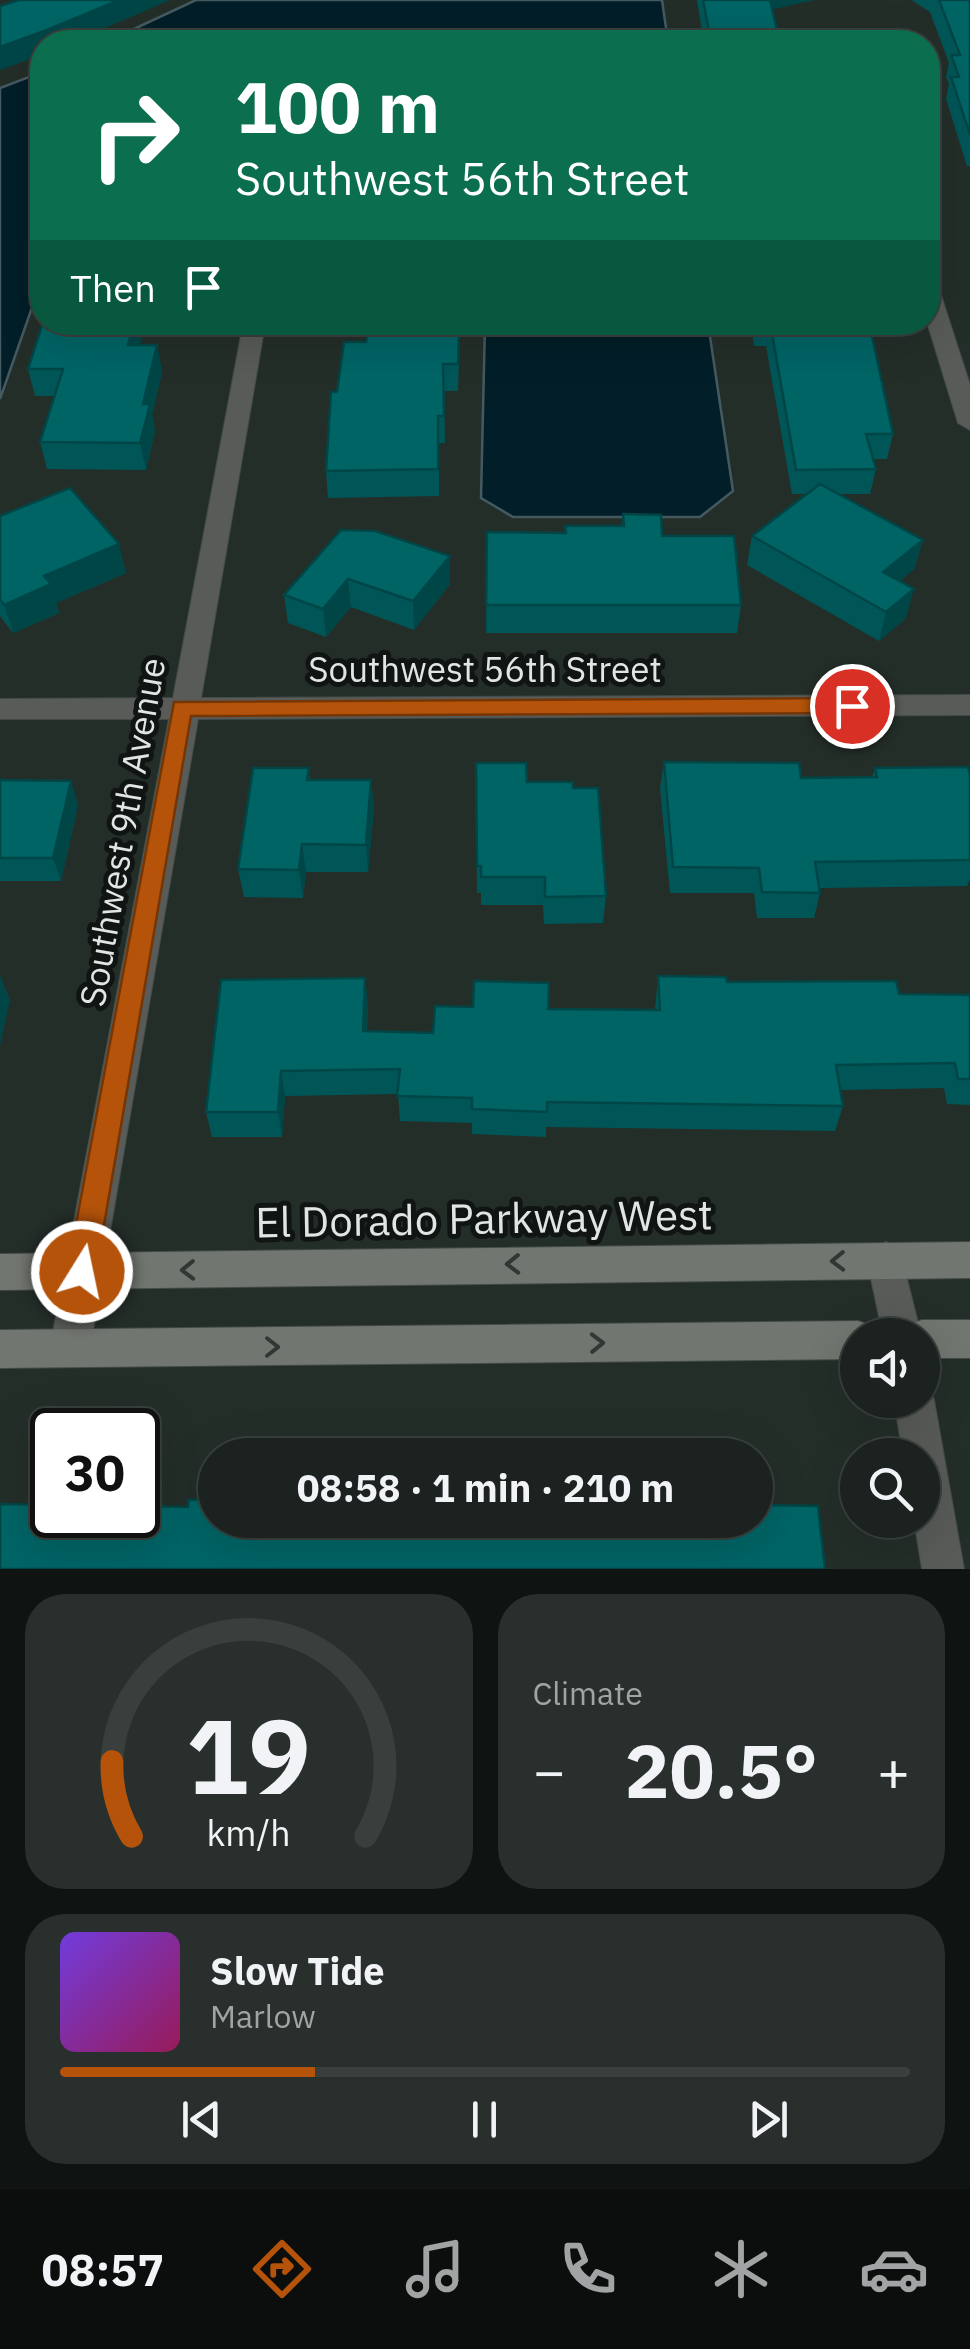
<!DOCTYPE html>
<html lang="en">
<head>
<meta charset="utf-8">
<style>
	body { margin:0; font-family:"IBM Plex Sans",sans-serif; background:#282f2c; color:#f1f3f6; height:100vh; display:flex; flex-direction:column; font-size:38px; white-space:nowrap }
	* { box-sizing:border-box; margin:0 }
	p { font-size:32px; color:#a0a4a4 }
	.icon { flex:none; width:55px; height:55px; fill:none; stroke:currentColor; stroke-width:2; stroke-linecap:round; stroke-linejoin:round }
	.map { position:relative; height:1569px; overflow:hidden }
	.panel { display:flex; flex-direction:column; gap:25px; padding:25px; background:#0f1311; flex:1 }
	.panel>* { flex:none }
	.hud { position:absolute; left:30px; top:30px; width:910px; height:305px; border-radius:40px; box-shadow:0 10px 40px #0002,0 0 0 2px #393f3d; background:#0b6e4f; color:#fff; overflow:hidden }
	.buttons { position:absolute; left:840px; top:1318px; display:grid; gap:20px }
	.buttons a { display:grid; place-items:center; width:100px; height:100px; border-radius:50%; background:#1b221f; box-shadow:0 10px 40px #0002,0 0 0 2px #393f3d; font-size:50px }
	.speed { position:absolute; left:30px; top:1408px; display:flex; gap:20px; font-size:50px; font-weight:700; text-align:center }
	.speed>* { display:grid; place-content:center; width:130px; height:130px; border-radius:50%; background:#1b221f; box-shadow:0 10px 40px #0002,0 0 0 2px #393f3d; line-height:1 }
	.speed .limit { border:5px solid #111; border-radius:15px; background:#fff; color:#111 }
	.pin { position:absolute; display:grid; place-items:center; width:85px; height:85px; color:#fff; margin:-42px; border:5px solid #fff; border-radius:50%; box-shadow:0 2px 10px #0007 }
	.me { position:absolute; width:110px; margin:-55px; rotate:10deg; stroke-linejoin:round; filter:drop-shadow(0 0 8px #0008) }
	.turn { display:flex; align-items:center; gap:35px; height:210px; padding:0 40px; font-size:45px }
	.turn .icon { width:130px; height:130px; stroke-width:2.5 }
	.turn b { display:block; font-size:70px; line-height:85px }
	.then { display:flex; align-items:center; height:95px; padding:0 40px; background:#0003; gap:20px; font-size:38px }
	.big { font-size:75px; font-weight:700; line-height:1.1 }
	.panel .widget { flex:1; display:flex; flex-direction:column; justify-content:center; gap:15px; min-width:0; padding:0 35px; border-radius:40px; background:#282f2c }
	.panel .dial { align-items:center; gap:0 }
	.dial svg { height:260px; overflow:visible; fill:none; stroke:#393f3d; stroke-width:7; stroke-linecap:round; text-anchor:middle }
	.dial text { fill:#f1f3f6; stroke:none }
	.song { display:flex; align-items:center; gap:30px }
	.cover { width:120px; height:120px; border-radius:15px; background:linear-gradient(135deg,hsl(260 70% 55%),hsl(330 70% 35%)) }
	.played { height:10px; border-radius:5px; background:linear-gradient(90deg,#b45309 30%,#393f3d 30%) }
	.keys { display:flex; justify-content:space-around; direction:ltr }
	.heat { display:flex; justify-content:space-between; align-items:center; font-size:55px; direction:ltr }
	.panel .tiles { flex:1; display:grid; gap:25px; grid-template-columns:1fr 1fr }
	.widget:last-child { grid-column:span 2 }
	.trip { position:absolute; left:198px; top:1438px; width:575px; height:100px; border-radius:50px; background:#1b221f; box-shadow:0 10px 40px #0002,0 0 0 2px #393f3d; font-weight:700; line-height:100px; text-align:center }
	.menu { display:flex; height:160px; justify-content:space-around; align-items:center; background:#0b0e0c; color:#a0a4a4 }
	.menu .icon { width:70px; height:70px }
	.menu .current { color:#b45309 }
	.menu b { font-size:45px; color:#f1f3f6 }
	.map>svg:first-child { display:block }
	.water { fill:#021e28; stroke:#455a60; stroke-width:2.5 }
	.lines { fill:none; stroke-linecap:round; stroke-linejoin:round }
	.street-casing { stroke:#424b47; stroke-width:2 }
	.secondary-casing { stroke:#424b47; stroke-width:2 }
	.street { fill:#585b58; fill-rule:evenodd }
	.secondary { fill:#727670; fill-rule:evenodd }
	.wall { fill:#005657 }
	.shaded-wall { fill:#004647 }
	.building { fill:#006465; stroke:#004647; stroke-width:2.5 }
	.oneway { stroke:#323734 }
	.route { fill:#b45309; stroke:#753606; stroke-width:2.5 }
	.labels { text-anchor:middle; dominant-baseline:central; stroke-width:10; stroke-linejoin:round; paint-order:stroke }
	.street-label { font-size:35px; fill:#e0e6e3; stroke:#101513 }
	.near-street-label { font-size:42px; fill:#e0e6e3; stroke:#101513 }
</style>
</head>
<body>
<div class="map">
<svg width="970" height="1569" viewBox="0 0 970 1569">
	<rect width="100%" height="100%" fill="#242e29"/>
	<g class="water">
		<polygon points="196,0 662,0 668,42 106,42"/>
		<polygon points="42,72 42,279 0,399 0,88"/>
		<polygon points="485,323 708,323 733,491 700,517 513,517 481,498"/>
	</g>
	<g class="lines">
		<defs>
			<g id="street">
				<polygon points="847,31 853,32 858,42 840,42 838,36"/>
				<polygon points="928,282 939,289 970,385 970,430 958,423 927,322"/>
				<polygon points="253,323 264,330 201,698 970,695 970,715 198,719 90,1348 84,1362 70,1367 56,1362 50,1348 169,719 0,719 0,699 173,698 242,330"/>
				<polygon points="886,1242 899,1247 921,1335 883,1335 867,1260 873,1247"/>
				<polygon points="922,1384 928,1386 934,1400 964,1569 922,1569 914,1520 922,1520 922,1455 903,1455 894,1400 922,1400"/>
			</g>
			<g id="secondary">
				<polygon points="970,1242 970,1278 0,1290 0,1254"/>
				<polygon points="922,1320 970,1320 970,1358 922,1358 922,1335 904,1335 908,1325"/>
				<polygon points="858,1321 872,1326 875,1335 858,1335 858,1359 0,1368 0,1330"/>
			</g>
		</defs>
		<use href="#street" class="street-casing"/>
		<use href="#secondary" class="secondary-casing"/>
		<use href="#street" class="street"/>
		<use href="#secondary" class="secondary"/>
	</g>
	<g class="wall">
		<polygon points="697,0 814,0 772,9 780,42 704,42"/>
		<polygon points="912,0 970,0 970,166 967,166 946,99 949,84 946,77 949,63 930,12"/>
		<polygon points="43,322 146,322 140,345 157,345 162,372 152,415 155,431 146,470 47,469 40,442 55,396 35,396 28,369"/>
		<polygon points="368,322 448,322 448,331 459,358 458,391 444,391 445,443 439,443 439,496 328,498 326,471 337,392 366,342"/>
		<polygon points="750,322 869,322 893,434 887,459 873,459 876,469 870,494 838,494 915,568 900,581 906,618 879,641 747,565 752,536 807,494 792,494 766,346 754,346"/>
		<polygon points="623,514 662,536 741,605 737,633 486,633 487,532 565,533 622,526"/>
		<polygon points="0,516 126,573 56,603 59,613 13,633 0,616"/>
		<polygon points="341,530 450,584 414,630 351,607 326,637 288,623 284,595"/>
		<polygon points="664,762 801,778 872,777 875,768 970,775 970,879 967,886 820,888 820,893 814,918 757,918 754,893 670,893 660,788"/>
		<polygon points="476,763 527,782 573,788 606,896 603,923 544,924 543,905 481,905 481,893 477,893"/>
		<polygon points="309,768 310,780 371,780 374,808 368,872 306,872 303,898 244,897 238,869"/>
		<polygon points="0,780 78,805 61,881 0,881"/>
		<polygon points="658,976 727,982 899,994 970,995 970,1105 947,1104 944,1088 841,1090 843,1106 835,1131 546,1127 546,1137 472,1134 472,1123 400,1121 398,1094 285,1096 282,1137 212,1137 206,1112 365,978 368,1005 367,1031 433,1033 548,1009 655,1010"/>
	</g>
	<g class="shaded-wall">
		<polygon points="119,0 170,0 73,42 42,42 42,55 0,70 0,47"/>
		<polygon points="766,0 814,0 765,11"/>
		<polygon points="134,322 146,322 133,372 128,345"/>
		<polygon points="157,345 162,372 152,415 155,431 146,470 140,443 143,404"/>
		<polygon points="923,540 915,568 876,600 883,572"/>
		<polygon points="119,544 126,573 56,603 59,613 13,633 4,605 44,576"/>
		<polygon points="450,556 450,584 414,630 413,601"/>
		<polygon points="348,579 351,607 326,637 323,609"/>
		<polygon points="914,589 906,618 879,641 886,612"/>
		<polygon points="371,780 374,808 368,872 366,845"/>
		<polygon points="71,781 78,805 61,881 53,858"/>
		<polygon points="302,844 306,872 303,898 299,870"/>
		<polygon points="0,975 10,1000 0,1046"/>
		<polygon points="365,978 368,1005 365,1057 363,1031"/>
		<polygon points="281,1071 285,1096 282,1137 278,1112"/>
		<polygon points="278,1520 286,1520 284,1547 278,1529"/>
	</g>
	<g class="building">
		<polygon points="19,0 119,0 47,30 0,47 0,6"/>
		<polygon points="703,0 770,0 780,42 717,42 717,41 711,41"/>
		<polygon points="939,0 970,0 970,135 951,77 959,77 951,55 960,55"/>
		<polygon points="43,322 134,322 128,345 157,345 143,404 150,404 140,443 40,442 63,369 28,369"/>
		<polygon points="368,322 446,322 446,331 459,331 458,364 443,364 444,416 438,416 438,469 326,471 331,392 337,392 344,342 366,342"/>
		<polygon points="770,322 869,322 893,434 866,434 876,469 796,470"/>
		<polygon points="820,484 923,540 883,572 914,589 886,612 752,536"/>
		<polygon points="70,488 119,544 44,576 51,584 4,605 0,599 0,516"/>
		<polygon points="623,514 661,515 662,536 734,536 741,605 486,605 487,532 566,533 565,526 624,526"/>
		<polygon points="341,530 375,531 450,556 413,601 348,579 323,609 284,595"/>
		<polygon points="664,762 799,763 801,778 877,777 875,768 968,767 970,775 970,860 815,862 820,893 762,892 759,868 673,867"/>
		<polygon points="476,763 526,763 527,782 573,782 573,788 598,788 606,896 545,897 545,877 481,877 481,866 477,866"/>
		<polygon points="253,768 309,768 307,780 371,780 366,845 302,844 299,870 238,869"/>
		<polygon points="0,780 71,781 53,858 0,858"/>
		<polygon points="658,976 726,977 727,982 896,981 899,994 970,995 970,1079 958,1079 955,1063 836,1065 843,1106 547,1102 547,1112 472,1109 472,1098 397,1096 400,1069 281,1071 278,1112 206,1112 221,980 365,978 363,1031 433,1033 435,1006 473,1007 474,981 549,983 548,1009 660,1010"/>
		<polygon points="215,1499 215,1520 278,1520 278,1529 351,1529 351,1539 507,1535 507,1520 755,1520 755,1505 818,1506 825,1569 0,1569 0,1504 52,1505 52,1515 138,1515 138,1506 188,1507 188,1500"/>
	</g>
	<defs><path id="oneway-chevron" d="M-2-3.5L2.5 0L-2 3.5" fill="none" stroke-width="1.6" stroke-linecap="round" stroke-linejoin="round" transform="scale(2.5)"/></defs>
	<g class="oneway">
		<use href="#oneway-chevron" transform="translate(838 1261) rotate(179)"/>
		<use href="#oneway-chevron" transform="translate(513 1264) rotate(179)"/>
		<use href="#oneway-chevron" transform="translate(188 1270) rotate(179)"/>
		<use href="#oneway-chevron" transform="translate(597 1343) rotate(-1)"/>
		<use href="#oneway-chevron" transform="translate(272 1347)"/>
	</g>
	<polygon class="route" points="852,698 863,706 852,713 191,716 96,1272 92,1282 82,1286 72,1282 67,1272 174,702"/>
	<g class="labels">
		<g class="street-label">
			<text x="485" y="669">Southwest 56th Street</text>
			<text transform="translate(122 832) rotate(-80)">Southwest 9th Avenue</text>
		</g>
		<g class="near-street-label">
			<text transform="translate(484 1218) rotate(-1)">El Dorado Parkway West</text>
		</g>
	</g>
</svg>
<div class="buttons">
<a><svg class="icon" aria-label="sound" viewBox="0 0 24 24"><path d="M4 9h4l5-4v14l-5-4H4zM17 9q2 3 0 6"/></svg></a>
<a><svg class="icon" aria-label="search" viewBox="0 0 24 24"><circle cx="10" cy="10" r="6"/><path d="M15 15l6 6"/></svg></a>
</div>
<div class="speed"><div class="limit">30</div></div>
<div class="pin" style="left:852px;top:706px;background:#d93025"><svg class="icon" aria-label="arrive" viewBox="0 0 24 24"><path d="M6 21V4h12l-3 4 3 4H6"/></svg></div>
<svg class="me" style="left:82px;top:1272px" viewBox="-20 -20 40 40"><circle r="17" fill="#b45309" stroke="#fff" stroke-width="3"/><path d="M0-11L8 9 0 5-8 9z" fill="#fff"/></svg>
<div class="trip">08:58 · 1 min · 210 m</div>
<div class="hud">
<div class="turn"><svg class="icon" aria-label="right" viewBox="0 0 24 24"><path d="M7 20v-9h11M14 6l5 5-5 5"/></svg><div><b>100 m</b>Southwest 56th Street</div></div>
<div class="then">Then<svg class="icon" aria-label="arrive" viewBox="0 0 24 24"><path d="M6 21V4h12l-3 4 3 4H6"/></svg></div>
</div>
</div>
<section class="panel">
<div class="tiles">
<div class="widget dial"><svg viewBox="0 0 100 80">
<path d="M14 69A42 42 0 1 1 86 69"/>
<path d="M14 69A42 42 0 0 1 8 46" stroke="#b45309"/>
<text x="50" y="56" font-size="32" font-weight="700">19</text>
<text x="50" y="72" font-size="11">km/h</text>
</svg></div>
<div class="widget"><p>Climate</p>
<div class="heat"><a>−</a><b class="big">20.5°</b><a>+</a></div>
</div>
<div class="widget">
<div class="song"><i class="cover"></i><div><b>Slow Tide</b><p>Marlow</p></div></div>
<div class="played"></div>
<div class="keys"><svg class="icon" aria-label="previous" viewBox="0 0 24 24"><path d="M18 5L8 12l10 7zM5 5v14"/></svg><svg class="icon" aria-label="pause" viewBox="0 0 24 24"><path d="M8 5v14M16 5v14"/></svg><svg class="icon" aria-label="next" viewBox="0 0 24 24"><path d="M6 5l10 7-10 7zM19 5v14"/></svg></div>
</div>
</div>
</section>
<nav class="menu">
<b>08:57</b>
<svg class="icon current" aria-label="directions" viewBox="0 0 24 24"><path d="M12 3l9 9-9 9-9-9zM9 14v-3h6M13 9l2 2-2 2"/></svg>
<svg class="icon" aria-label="music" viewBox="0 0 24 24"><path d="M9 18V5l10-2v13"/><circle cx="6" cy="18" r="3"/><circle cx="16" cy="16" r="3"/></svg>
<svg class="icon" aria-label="phone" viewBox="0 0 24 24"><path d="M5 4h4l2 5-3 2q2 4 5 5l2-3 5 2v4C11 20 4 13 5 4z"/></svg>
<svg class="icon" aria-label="climate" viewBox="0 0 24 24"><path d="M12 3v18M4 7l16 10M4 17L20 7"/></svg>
<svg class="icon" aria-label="car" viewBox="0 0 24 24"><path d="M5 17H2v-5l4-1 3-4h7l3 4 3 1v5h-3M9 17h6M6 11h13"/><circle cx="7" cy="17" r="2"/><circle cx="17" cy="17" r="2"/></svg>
</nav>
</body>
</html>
